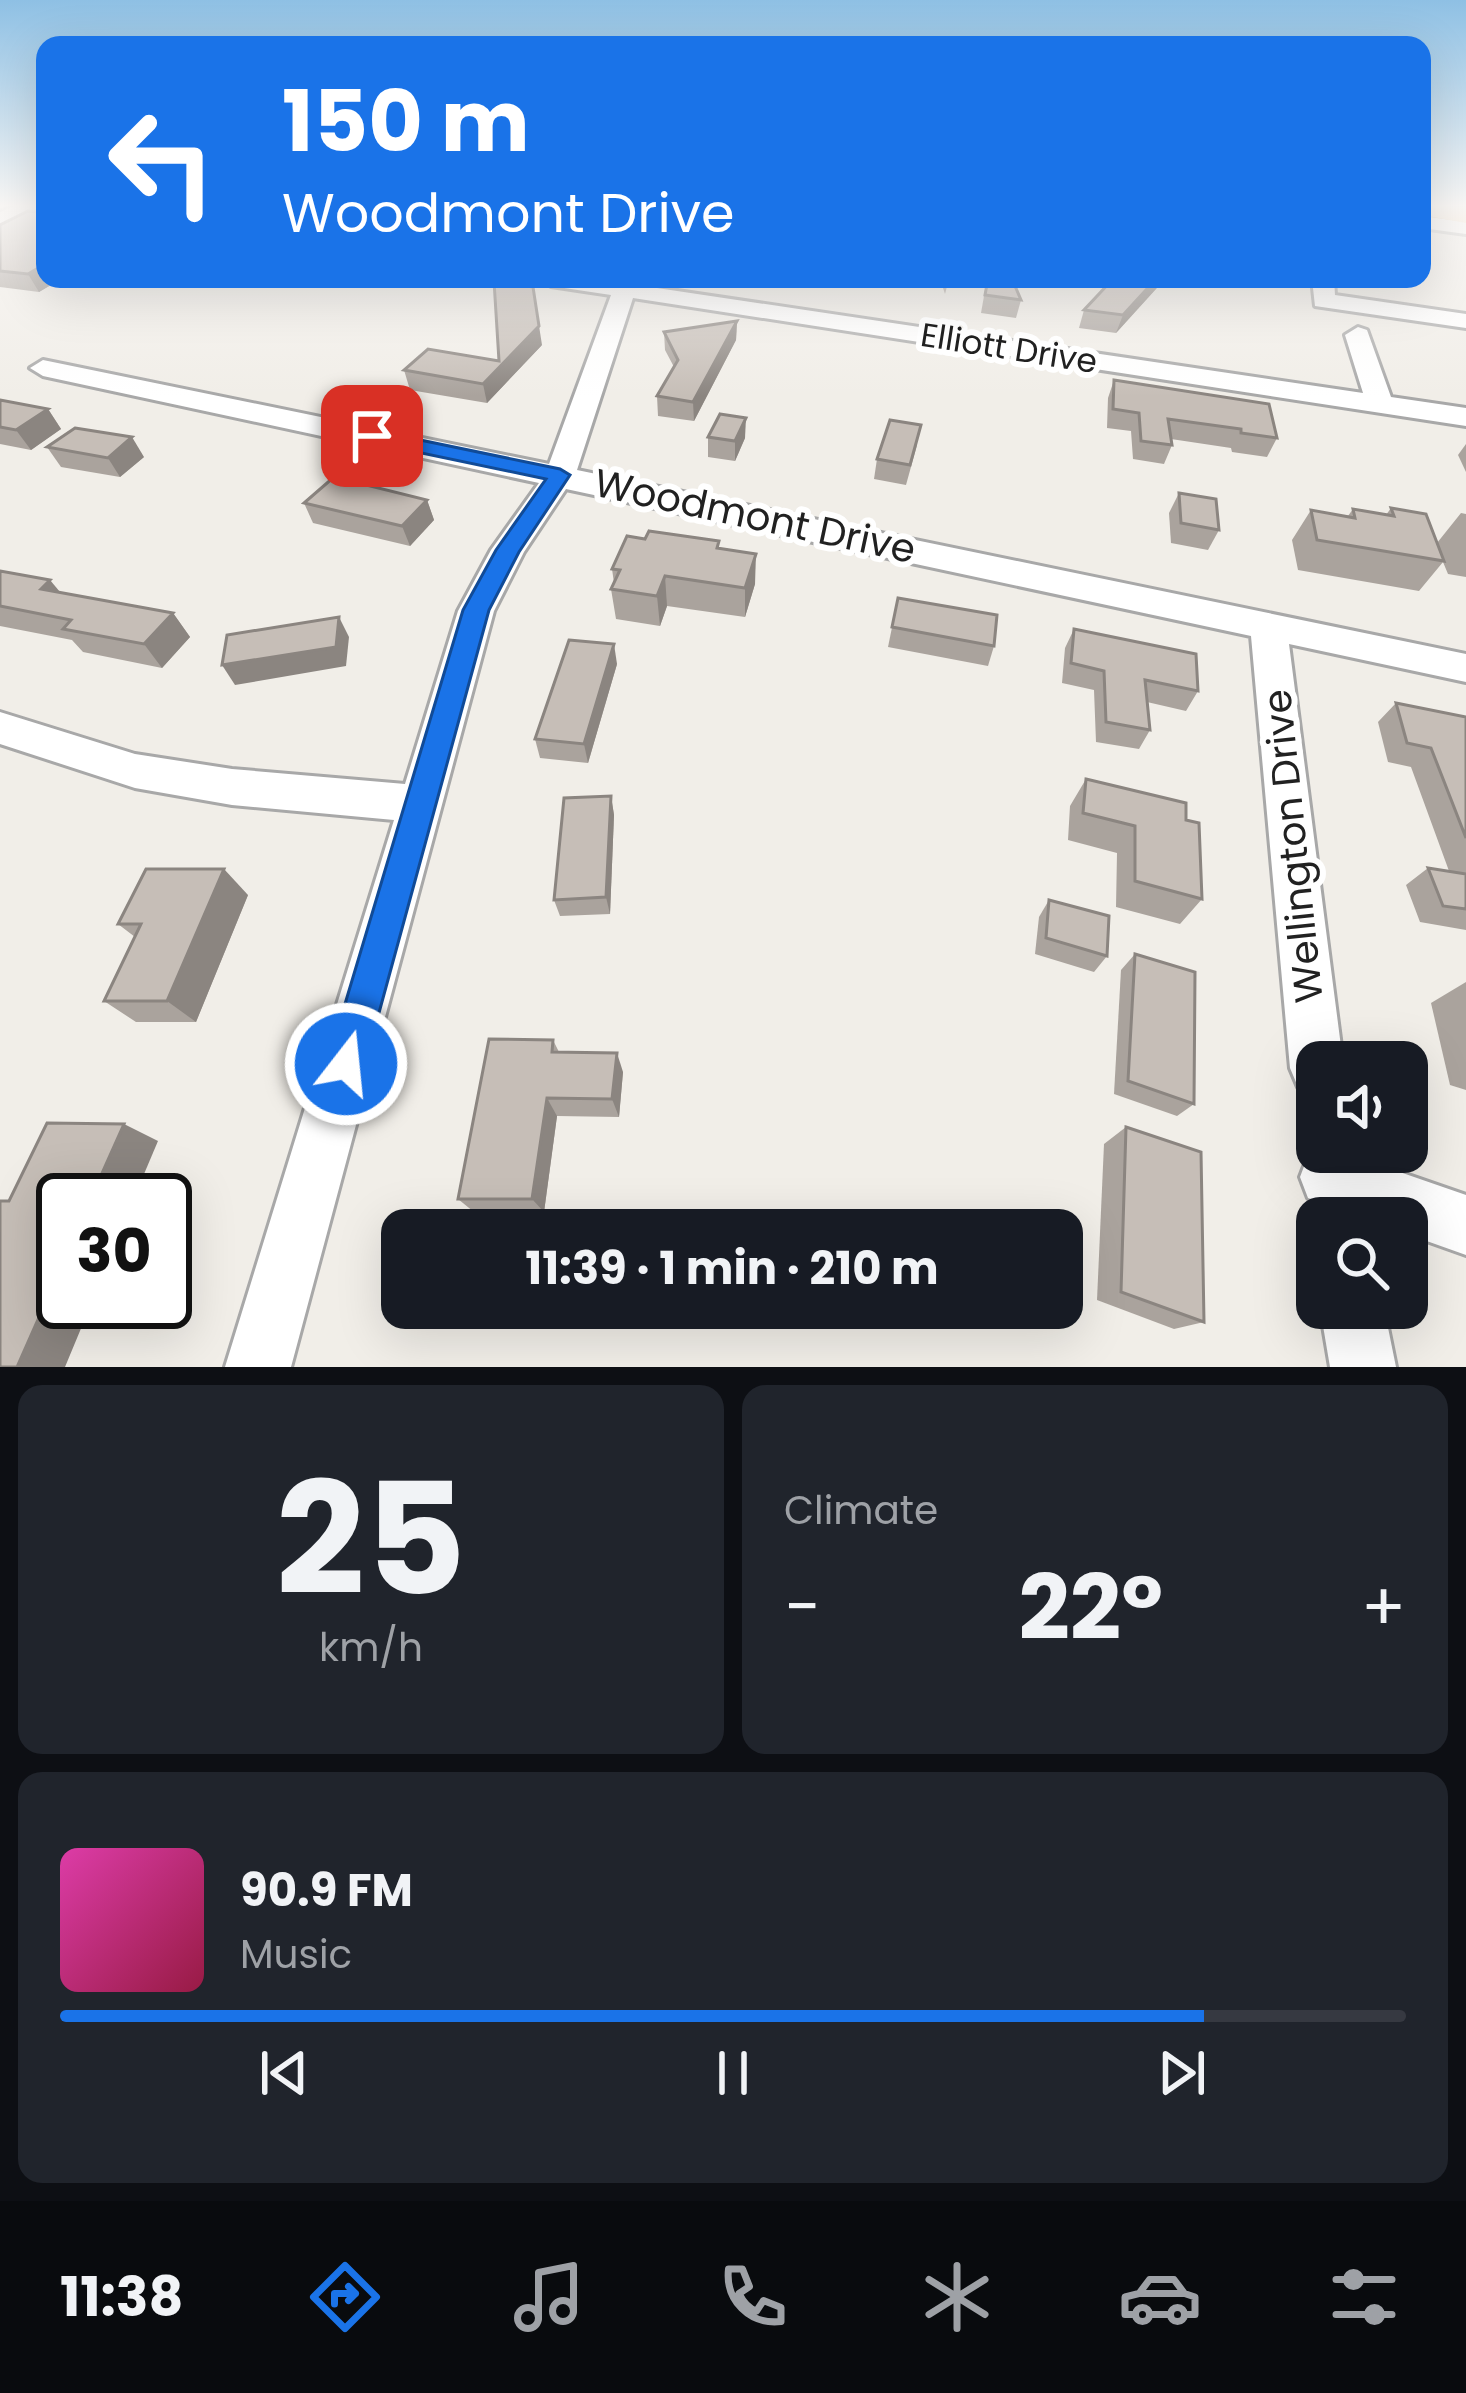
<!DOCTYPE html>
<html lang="en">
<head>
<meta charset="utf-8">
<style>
	body { margin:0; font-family:Poppins,sans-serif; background:#20242c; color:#f1f3f6; height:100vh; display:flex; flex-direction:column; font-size:45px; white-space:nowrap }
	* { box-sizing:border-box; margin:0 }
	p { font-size:39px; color:#9ea1a6 }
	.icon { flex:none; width:66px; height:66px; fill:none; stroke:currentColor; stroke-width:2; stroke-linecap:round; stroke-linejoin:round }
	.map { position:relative; height:1367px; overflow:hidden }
	.sheet { display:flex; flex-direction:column; gap:18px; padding:18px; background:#0d0f14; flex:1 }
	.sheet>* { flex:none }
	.hud { position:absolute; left:36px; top:36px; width:1395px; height:252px; border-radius:24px; box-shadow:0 12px 48px #0002; background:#1a73e8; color:#fff; overflow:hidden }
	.buttons { position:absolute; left:1296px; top:1041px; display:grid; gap:24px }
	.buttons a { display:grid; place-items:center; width:132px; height:132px; border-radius:24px; background:#171b24; box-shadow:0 12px 48px #0002; font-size:60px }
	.speed { position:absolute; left:36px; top:1173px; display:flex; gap:24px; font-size:60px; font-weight:700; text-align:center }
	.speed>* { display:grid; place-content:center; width:156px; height:156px; border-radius:50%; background:#171b24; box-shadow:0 12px 48px #0002; line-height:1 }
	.speed .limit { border:6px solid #111; border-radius:18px; background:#fff; color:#111 }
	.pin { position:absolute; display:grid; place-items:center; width:102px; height:102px; color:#fff; margin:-51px; border-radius:24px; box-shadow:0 6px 18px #0006 }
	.me { position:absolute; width:132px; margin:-66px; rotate:16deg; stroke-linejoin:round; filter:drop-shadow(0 0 9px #0008) }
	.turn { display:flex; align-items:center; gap:42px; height:252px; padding:0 48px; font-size:54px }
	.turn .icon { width:156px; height:156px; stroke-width:2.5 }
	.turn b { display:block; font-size:84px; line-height:102px }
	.big { font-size:90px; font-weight:700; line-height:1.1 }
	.sheet .widget { flex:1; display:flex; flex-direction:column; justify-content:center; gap:18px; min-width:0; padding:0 42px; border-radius:24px; background:#20242c }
	.sheet .dial { align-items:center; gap:0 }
	.dial b { font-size:156px; line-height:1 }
	.song { display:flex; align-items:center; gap:36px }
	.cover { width:144px; height:144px; border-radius:18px; background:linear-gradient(135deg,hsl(320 70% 55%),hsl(340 70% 35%)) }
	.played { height:12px; border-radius:6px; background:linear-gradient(90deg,#1a73e8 85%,#363941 85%) }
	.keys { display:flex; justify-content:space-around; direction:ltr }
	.heat { display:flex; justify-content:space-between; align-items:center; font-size:66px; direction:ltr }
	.sheet .tiles { flex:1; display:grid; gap:18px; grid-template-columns:1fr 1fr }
	.widget:last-child { grid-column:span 2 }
	.trip { position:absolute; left:381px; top:1209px; width:702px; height:120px; border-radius:24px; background:#171b24; box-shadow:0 12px 48px #0002; font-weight:700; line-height:120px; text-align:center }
	.dock { display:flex; height:192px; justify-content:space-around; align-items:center; background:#090b0e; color:#9ea1a6 }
	.dock .icon { width:84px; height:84px }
	.dock .on { color:#1a73e8 }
	.dock b { font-size:54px; color:#f1f3f6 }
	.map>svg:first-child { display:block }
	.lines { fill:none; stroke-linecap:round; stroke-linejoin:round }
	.minor-casing { stroke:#a8a8a8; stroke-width:6 }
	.major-casing { stroke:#9e6d00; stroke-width:6 }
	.minor { fill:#fff; fill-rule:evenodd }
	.major { fill:#fdd7a1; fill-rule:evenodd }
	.wall { fill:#aaa39d }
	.shaded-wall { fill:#8b8580 }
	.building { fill:#c6beb7; stroke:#8b8580; stroke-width:3 }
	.route { fill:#1a73e8; stroke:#114b97; stroke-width:3 }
	.labels { text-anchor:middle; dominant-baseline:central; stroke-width:12; stroke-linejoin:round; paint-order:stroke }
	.far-street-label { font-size:33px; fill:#212121; stroke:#fff }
	.street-label { font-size:39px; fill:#212121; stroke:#fff }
</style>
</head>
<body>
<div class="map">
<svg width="1466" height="1367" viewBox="0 0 1466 1367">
	<rect width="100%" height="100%" fill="#f1eee8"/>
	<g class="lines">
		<defs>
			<g id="minor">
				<polygon points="17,205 44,205 0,226 0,212"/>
				<polygon points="1422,216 1466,222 1466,234 1422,228"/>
				<polygon points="540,279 639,279 637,285 1363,393 1345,335 1358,327 1367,330 1391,397 1466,408 1466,426 633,298 577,470 1466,654 1466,682 1289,644 1343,1062 1317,1062 1317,1095 1298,1087 1290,1068 1251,636 566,489 524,552 494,611 291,1367 225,1367 394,820 232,805 135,788 0,744 0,712 135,754 232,769 405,784 458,611 491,550 539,483 43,376 30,368 43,360 549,464 611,295 551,286"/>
				<polygon points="1312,279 1334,279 1335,295 1466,314 1466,328 1315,306"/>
				<polygon points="1319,1152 1342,1152 1466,1195 1466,1255 1407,1234 1407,1218 1362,1218 1308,1198 1300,1177 1308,1156"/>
				<polygon points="1320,1308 1384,1308 1396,1367 1330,1367"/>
			</g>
			<polygon id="major" points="1422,205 1466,207 1466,223 1422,215"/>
		</defs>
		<use href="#minor" class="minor-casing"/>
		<use href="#major" class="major-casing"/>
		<use href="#minor" class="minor"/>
		<use href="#major" class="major"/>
	</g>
	<g class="wall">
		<polygon points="0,225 45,279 61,279 39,292 0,287"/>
		<polygon points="940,279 949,279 945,294"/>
		<polygon points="987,279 1021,300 1016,318 981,313"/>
		<polygon points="1113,279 1165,279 1116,333 1079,328 1084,310"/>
		<polygon points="737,321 736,340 694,421 658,416 657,396 674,367 665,350 664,332"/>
		<polygon points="542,345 487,403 410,390 404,370 499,361"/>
		<polygon points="1114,380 1277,438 1267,457 1232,452 1231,448 1171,439 1172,445 1164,464 1133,459 1131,431 1107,428 1108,398"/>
		<polygon points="0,400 48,409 61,429 31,450 0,444"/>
		<polygon points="708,437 745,438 735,461 708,457"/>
		<polygon points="1466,444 1466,472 1458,455"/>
		<polygon points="917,445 906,485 874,479 877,459"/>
		<polygon points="47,447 144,457 120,477 61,467"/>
		<polygon points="1179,493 1219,530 1208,550 1171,543 1169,513"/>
		<polygon points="427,500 434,520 410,546 313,523 304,503"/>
		<polygon points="1391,508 1437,543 1461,513 1466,514 1466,577 1448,574 1443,562 1419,591 1298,570 1292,540 1311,510 1348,516 1353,509 1386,515"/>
		<polygon points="645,539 719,541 719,548 755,584 745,617 667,606 660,626 616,619 611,589 614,583 612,569"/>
		<polygon points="0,571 60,593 173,613 190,637 162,668 83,652 72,640 0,626"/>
		<polygon points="898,598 994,646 988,666 888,647"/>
		<polygon points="1074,629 1198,691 1186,711 1147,702 1150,730 1139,749 1096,742 1094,690 1062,683 1065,648"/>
		<polygon points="617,664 588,763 540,758 535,739"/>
		<polygon points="1396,703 1466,717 1466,930 1420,922 1406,885 1428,868 1449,871 1411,767 1388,762 1378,722"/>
		<polygon points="1086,779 1186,820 1202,899 1180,924 1116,907 1117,853 1068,840 1070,806"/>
		<polygon points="611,796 614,815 610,914 560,916 554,900"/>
		<polygon points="248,895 196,1022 136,1022 104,1001 135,937 118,924"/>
		<polygon points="1049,900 1107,956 1094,972 1035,954 1039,917"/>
		<polygon points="1135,954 1194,1104 1177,1116 1114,1094 1121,970"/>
		<polygon points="1466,982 1466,1090 1450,1085 1431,1003"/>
		<polygon points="553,1040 559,1052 623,1072 619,1117 557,1116 544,1212 474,1212 458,1199"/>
		<polygon points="1126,1127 1204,1322 1174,1329 1097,1300 1104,1144"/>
	</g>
	<g class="shaded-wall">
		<polygon points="45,264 45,279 61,279 39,292 28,274"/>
		<polygon points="1156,279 1165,279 1116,333 1123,315"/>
		<polygon points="533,287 542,345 487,403 483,384 539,326"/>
		<polygon points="737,321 736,340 694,421 693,402"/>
		<polygon points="48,409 61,429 31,450 16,430"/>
		<polygon points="746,418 745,438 735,461 735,441"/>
		<polygon points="132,437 144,457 120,477 108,458"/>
		<polygon points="427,500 434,520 410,546 402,526"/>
		<polygon points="756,554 755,584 745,617 745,588"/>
		<polygon points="665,576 667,606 660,626 657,596"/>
		<polygon points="50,580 70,604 41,589"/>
		<polygon points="173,613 190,637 162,668 144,644"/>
		<polygon points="339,617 349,637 346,666 235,685 222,665"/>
		<polygon points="614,644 617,664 588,763 584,744"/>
		<polygon points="611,796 614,815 610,914 606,897"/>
		<polygon points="224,869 248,895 196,1022 167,1001"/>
		<polygon points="617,1053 623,1072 619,1117 612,1099"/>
		<polygon points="547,1098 557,1116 544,1212 532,1199"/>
		<polygon points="124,1124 158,1141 133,1200 90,1200"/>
		<polygon points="63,1263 63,1302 92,1302 65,1367 17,1367"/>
	</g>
	<g class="building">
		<polygon points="28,211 45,213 45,264 28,274 0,271 0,225"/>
		<polygon points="988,279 1012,279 1021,300 985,295"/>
		<polygon points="1113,279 1156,279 1123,315 1084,310"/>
		<polygon points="494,281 533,287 539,326 483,384 404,370 428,349 499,361"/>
		<polygon points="737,321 693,402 657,396 678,360 664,332"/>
		<polygon points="1114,380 1269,404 1277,438 1241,433 1241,429 1168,419 1172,445 1141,441 1139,413 1113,409"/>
		<polygon points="0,400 48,409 16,430 0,427"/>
		<polygon points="720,414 746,418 735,441 708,437"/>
		<polygon points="890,420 921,425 910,465 877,459"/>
		<polygon points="75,428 132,437 108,458 47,447"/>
		<polygon points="334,477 427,500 402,526 304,503"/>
		<polygon points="1179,493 1216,499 1219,530 1181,523"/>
		<polygon points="1391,508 1426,514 1444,561 1317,540 1311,510 1355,518 1353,509 1394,516"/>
		<polygon points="649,531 719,541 717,548 756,554 745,588 665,576 657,596 611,589 620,570 612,569 627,536 645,539"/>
		<polygon points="0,571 50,580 41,589 173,613 144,644 63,629 71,620 0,606"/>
		<polygon points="898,598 997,615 994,646 892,627"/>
		<polygon points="339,617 336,647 222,665 227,635"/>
		<polygon points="1074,629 1196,654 1198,691 1145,680 1150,730 1106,722 1104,671 1071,663"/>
		<polygon points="569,640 614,644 584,744 535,739"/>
		<polygon points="1396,703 1466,717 1466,838 1431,748 1407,743"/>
		<polygon points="1086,779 1186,803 1186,820 1199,823 1202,899 1135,881 1135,826 1083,813"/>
		<polygon points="611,796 606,897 554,900 564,798"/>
		<polygon points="1428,868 1466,874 1466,909 1443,906"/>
		<polygon points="146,869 224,869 167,1001 104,1001 141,924 118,924"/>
		<polygon points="1049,900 1109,916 1107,956 1046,938"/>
		<polygon points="1135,954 1195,972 1194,1104 1128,1081"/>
		<polygon points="489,1039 553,1040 552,1052 617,1053 612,1099 547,1098 532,1199 458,1199"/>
		<polygon points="47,1123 124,1124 90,1200 63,1200 63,1263 17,1367 0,1367 0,1201 9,1201"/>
		<polygon points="1126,1127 1201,1152 1204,1322 1121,1292"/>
	</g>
	<linearGradient id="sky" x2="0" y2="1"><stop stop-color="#8ec0e4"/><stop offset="0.52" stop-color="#f9f7f5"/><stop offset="1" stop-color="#f9f7f5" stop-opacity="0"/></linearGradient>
	<rect width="1466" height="396" fill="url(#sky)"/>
	<polygon class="route" points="372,430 560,469 570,475 519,552 489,610 365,1064 359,1077 346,1083 333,1077 327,1064 463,610 496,550 546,479 364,441 361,436"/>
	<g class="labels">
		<g class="far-street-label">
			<text transform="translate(1009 348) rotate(9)">Elliott Drive</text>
		</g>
		<g class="street-label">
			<text transform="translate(755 516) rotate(12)">Woodmont Drive</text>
			<text transform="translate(1293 846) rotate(-96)">Wellington Drive</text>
		</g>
	</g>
</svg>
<div class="buttons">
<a><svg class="icon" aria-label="sound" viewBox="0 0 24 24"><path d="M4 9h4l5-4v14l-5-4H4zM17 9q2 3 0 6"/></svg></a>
<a><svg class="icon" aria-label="search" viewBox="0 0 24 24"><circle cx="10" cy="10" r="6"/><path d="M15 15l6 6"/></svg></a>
</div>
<div class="speed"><div class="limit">30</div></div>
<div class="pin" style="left:372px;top:436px;background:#d93025"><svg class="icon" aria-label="arrive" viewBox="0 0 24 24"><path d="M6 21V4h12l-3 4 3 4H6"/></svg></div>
<svg class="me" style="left:346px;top:1064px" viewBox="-20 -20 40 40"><circle r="17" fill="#1a73e8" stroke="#fff" stroke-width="3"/><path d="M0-11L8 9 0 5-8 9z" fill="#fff"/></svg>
<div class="trip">11:39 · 1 min · 210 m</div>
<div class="hud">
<div class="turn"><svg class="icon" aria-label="left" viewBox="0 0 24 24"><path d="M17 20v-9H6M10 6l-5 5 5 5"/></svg><div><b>150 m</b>Woodmont Drive</div></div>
</div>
</div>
<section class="sheet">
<div class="tiles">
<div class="widget dial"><b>25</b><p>km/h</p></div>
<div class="widget"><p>Climate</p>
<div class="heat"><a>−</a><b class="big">22°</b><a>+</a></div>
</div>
<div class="widget">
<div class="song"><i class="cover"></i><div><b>90.9 FM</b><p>Music</p></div></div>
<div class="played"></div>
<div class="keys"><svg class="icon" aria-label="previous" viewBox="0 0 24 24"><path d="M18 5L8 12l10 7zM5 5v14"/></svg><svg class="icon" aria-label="pause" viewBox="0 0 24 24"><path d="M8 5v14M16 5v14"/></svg><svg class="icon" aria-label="next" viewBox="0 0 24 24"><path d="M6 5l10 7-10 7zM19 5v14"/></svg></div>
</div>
</div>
</section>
<nav class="dock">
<b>11:38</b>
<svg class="icon on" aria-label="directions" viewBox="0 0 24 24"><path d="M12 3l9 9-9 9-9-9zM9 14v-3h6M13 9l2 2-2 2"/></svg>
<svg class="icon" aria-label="music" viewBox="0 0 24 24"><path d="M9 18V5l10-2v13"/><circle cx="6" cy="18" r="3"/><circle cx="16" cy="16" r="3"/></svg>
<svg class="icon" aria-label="phone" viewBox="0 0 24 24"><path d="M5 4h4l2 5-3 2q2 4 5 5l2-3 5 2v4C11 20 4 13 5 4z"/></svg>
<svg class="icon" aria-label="climate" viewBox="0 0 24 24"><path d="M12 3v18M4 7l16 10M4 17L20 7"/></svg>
<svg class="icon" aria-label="car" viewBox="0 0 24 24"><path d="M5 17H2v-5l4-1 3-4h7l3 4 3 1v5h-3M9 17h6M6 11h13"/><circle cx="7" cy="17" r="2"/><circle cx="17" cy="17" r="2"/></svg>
<svg class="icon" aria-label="filters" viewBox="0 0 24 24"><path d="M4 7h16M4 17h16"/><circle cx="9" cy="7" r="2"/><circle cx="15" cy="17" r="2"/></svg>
</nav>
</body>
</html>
